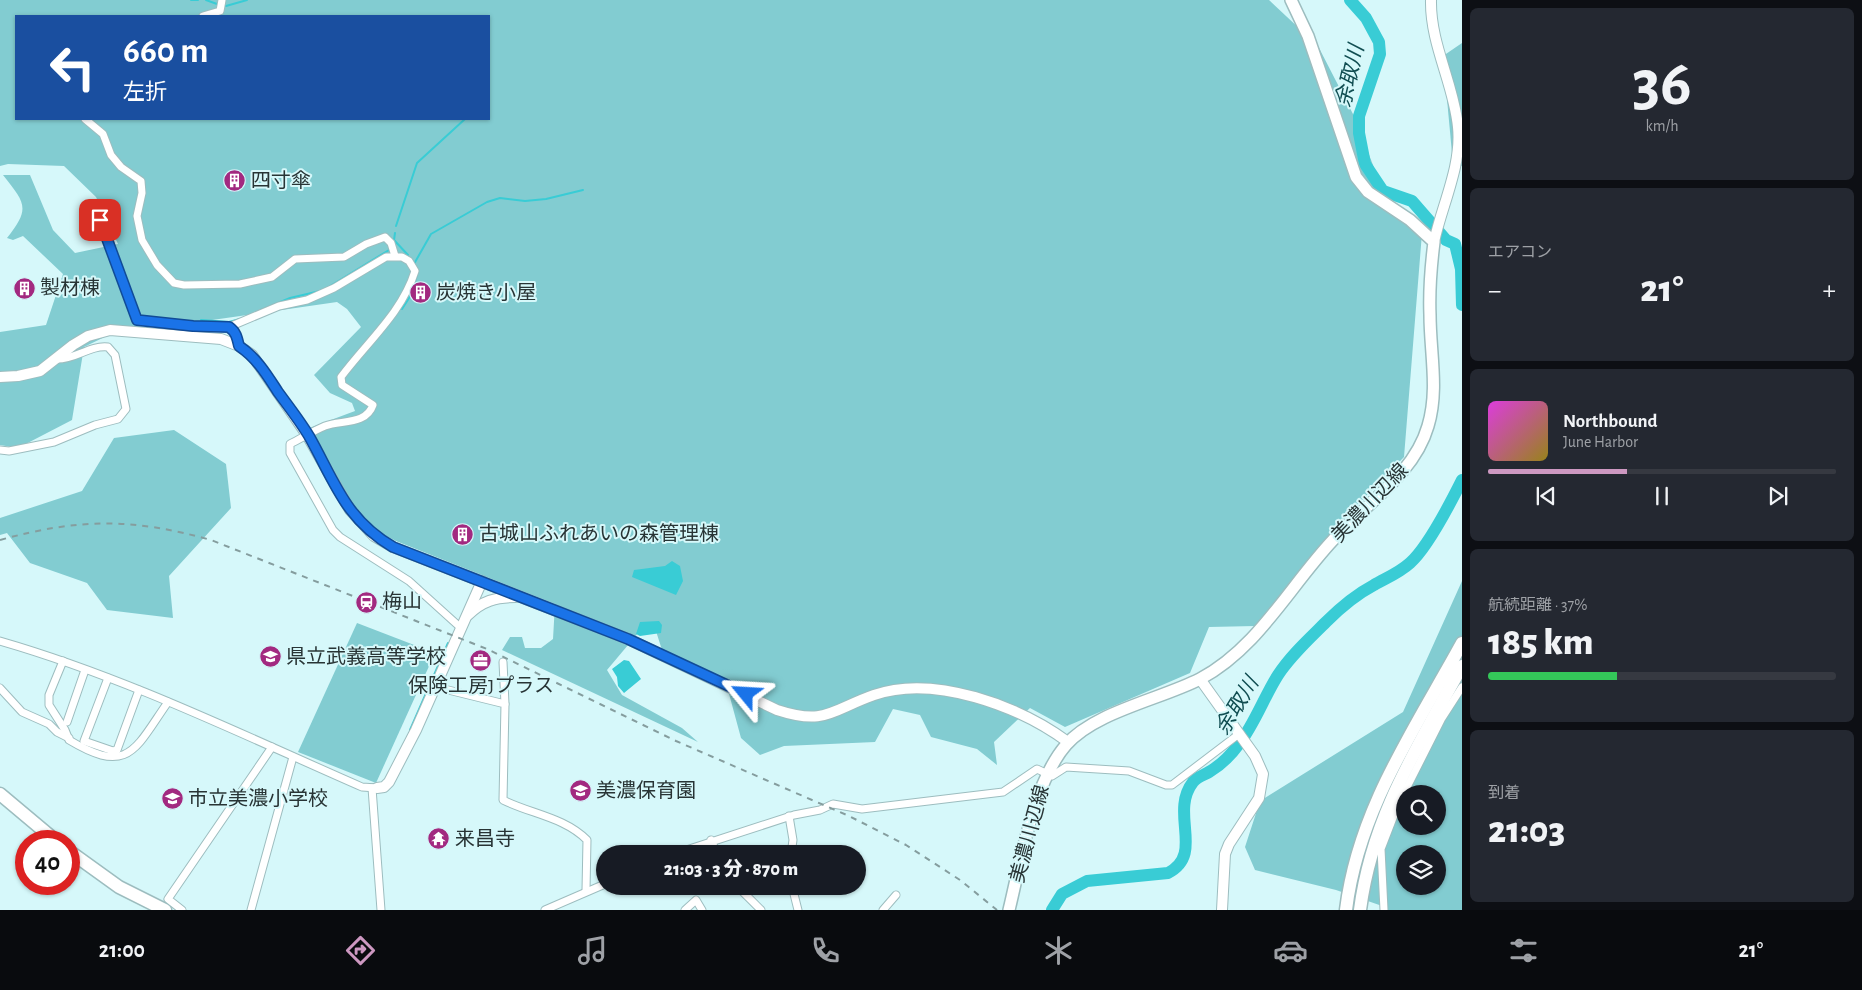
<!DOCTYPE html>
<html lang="ja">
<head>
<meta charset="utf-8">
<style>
	body { margin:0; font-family:"Alegreya Sans","Noto Sans JP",sans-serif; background:#242831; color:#f1f3f6; height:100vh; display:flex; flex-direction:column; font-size:19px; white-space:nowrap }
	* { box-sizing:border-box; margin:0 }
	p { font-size:16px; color:#9ea1a6 }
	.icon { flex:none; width:28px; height:28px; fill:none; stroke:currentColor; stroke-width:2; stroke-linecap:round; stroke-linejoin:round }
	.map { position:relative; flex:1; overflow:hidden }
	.details { display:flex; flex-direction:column; gap:8px; padding:8px; background:#0d0f14; width:400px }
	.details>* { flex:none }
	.hud { position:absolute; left:15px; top:15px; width:475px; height:105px; border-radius:0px; box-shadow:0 1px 4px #0004; background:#1a4fa0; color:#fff; overflow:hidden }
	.buttons { position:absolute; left:1396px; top:785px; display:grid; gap:10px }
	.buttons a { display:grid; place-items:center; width:50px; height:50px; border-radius:50%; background:#171b24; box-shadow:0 1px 4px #0004; font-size:25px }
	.speed { position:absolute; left:15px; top:830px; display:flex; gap:10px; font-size:25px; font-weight:700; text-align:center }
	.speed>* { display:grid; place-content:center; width:65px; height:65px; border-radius:50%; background:#171b24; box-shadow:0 1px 4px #0004; line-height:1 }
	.speed .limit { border:8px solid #d22; background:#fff; color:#111 }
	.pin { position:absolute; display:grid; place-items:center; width:42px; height:42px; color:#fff; margin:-21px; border-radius:10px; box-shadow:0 2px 8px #0006 }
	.me { position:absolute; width:55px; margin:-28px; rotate:297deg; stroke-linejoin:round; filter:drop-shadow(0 0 4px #0008) }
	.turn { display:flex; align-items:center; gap:18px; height:105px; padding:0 25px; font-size:22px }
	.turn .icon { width:65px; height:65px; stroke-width:2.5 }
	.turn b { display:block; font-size:35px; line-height:42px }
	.big { font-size:38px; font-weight:800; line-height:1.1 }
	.details .tile { flex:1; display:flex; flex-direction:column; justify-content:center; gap:8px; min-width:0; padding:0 18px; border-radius:8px; background:#242831 }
	.details .dial { align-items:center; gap:0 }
	.dial b { font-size:65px; line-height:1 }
	.song { display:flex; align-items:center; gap:15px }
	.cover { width:60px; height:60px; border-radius:8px; background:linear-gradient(135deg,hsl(300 70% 55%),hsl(50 70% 35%)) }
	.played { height:5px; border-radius:2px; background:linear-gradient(90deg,#cd98c1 40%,#363941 40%) }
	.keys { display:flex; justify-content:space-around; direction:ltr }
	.heat { display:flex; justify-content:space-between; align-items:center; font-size:28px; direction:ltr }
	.charge { height:8px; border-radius:4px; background:linear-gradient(90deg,#34c759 37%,#363941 0) }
	.trip { position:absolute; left:596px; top:845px; width:270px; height:50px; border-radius:25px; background:#171b24; box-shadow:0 1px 4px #0004; font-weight:800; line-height:50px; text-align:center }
	.tabs { display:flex; height:80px; justify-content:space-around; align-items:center; background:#090b0e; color:#9ea1a6 }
	.tabs .icon { width:35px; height:35px }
	.tabs .selected { color:#cd98c1 }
	.tabs b { font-size:22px; color:#f1f3f6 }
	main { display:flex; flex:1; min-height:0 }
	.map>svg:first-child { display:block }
	.green { fill:#82ccd1; fill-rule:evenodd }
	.water { fill:#39ccd5 }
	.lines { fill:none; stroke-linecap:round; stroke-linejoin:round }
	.stream { stroke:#39ccd5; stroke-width:2 }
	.river { stroke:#39ccd5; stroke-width:12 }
	.street-casing { stroke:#9dbdbf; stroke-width:9 }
	.secondary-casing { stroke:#9dbdbf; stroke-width:12 }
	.primary-casing { stroke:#9dbdbf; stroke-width:14 }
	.highway-casing { stroke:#9dbdbf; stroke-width:15 }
	.street { stroke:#fff; stroke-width:7 }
	.secondary { stroke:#fff; stroke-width:10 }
	.primary { stroke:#fff; stroke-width:11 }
	.highway { stroke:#fff; stroke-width:12 }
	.rail { stroke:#859d9e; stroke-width:2; stroke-dasharray:6 6; stroke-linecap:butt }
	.route-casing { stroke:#114b97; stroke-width:12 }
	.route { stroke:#1a73e8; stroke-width:9 }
	.labels { text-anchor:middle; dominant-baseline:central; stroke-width:4; stroke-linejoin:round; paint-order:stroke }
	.poi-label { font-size:20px; fill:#283435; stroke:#d6f8fa; text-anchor:start }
	.street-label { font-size:20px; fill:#283435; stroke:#d6f8fa }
	.water-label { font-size:21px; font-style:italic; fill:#114e52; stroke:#d6f8fa }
</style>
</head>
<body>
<main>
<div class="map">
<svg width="1462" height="910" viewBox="0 0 1462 910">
	<rect width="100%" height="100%" fill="#d6f8fa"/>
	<g class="green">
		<path d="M0,0H1269L1318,46L1354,116L1385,196L1422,233L1404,457L1337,526L1255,626L1209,627L1190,673L1065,727L1030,708L994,742L997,765L977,749L931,737L920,715L893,709L875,742L784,746L760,755L741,738L725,679L662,650L655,628L644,626L607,670L622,695L682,728L698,742L502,650L510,637H522L525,648H541L553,639L555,604L396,541L376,531L359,516L304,430L355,411L352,403L330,393L314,375L361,327L347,309L337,302L198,322L123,328L84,347L72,420L18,448L0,445V332L46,325L63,274L23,236L13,240L7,238C31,208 25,203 3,175H30L53,230L75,253L118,244L96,197L64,166L8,164L0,166ZM16,16H489V119H16Z"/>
		<polygon points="1462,43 1462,166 1453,164 1443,56"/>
		<polygon points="174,430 226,464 231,508 169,576 173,618 107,610 87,583 30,563 7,533 0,535 0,518 82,491 114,438"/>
		<path d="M1462,581V910H1380L1388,908L1336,890L1255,870L1245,847L1260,801L1403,712ZM1405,794H1438V826H1405ZM1405,854H1438V886H1405Z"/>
		<polygon points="357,623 435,653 376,783 298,752"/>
	</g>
	<g class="water">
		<polygon points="672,561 680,566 683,581 676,595 632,577 634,570 665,566"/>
		<polygon points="659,621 662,625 661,633 640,636 636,634 640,622"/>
		<polygon points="624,660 629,661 641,679 624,693 618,686 617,677 612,669"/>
	</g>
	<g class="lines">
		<g class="stream">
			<polyline points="191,0 198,0"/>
			<polyline points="206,0 217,4"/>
			<polyline points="226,6 247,0"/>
			<polyline points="396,226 417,163 465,119"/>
			<polyline points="395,233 394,240 408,255"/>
			<polyline points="414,264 431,234 487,202 500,198 525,201 546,199 583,190"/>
			<polyline points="327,288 389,250"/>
			<polyline points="402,309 411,295 417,275"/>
			<polyline points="261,310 290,298 320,291"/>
			<polyline points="201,320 229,322 240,319"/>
			<polyline points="410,730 448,643"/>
		</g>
		<g class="river">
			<polyline points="1350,0 1366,18 1379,42 1380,54 1359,116 1359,133 1365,164 1383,191 1412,201 1446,240 1455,244 1461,269 1462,305"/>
			<path d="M1052,910L1062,894L1087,881L1168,873C1205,854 1169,813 1193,782C1197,777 1204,775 1209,772C1221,765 1231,755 1239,744C1255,723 1264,697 1278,675C1291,655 1310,638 1326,622C1340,608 1357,594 1374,585C1386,578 1399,573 1410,563C1427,548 1451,502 1462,480"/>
		</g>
		<defs>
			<g id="street">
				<polyline points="203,16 220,11 222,0"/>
				<polyline points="85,119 103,134 111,155 121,167 141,181 142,193 137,216 142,240 157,265 174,283 184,285 240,284 272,277 295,259 344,257 366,244 385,237 391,243 395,256"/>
				<path d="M95,211L105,229L137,320L193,326L229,327L279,306L307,300L334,288L386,257H402L409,261L415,271C402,313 367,342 341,377L342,385L373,405C366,425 342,420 325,426C313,431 302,438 290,444V453L333,530L340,537L409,581L461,628"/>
				<polyline points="229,327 236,334 239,346"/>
				<path d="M0,450L9,451L54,442L95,425L118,419L126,409L115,355L108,347C89,345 75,360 56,359"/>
				<path d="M0,641C125,677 243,735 362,787L377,788"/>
				<path d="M63,661L49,695V705L65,730L69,740C129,776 135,749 168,702"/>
				<polyline points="503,662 505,704"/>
				<polyline points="108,678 84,741 113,751 117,750 139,690"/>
				<path d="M436,687L505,704L503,800C531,814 564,817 587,840L586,890"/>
				<polyline points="0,688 22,712 49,724 57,732 69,738"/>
				<polyline points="67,722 85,670"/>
				<polyline points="372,788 381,910"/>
				<polyline points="789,816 793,840 791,854"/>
				<polyline points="711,840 717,854"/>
				<polyline points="674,854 794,815 820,810 833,804 862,809 1003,792 1037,769 1052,776 1066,767 1129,771 1166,785 1172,785 1239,734"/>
				<polyline points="737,886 761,910"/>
				<polyline points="792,886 798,910"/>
				<polyline points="182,910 168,899 272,747"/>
				<polyline points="251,910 293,757"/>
				<polyline points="545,910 605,884"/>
				<polyline points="685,910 696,900 702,910"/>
				<polyline points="883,910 896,895"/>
				<polyline points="1384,910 1381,849 1398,805 1442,718 1462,687"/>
			</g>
			<g id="secondary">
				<path d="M1431,0C1430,44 1454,84 1458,127C1462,165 1442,205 1434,242"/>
				<path d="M0,377L18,376L40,371L73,345L88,336L110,330L221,339L239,346L252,355L307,435L350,510L374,536L393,547L628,639L777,710C826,726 831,710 874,695C934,674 1019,706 1068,742"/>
				<path d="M468,615C482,601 496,597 516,597"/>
				<polyline points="1200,679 1255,756 1263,774 1259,798 1229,844 1225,854 1222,910"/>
				<polyline points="377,788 384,787 389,782 416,730 482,581"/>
			</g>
			<path id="primary" d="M1009,910C1021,861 1033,783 1066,745C1094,712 1161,699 1200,679C1258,648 1289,587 1333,540C1365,504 1414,475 1428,426C1439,390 1430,352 1430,315C1429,291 1431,266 1434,242L1410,220L1368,192L1356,177L1308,36L1291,0"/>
			<g id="highway">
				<polyline points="0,794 56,841"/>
				<polyline points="69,851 119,887 165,910"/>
				<path d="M1346,910C1358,810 1415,729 1462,643"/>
				<path d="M1360,910C1372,817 1418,746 1462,666"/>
			</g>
		</defs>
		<use href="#street" class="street-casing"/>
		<use href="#secondary" class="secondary-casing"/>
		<use href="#primary" class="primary-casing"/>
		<use href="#highway" class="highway-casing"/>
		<use href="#street" class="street"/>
		<use href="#secondary" class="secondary"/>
		<use href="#primary" class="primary"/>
		<use href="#highway" class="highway"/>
		<path class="rail" d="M0,540C80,518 132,518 211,540L487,649L676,741L849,816L906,845L960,880L997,910"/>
	</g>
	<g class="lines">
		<defs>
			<path id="route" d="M100,220L137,320L193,326L229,327C236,332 237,337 239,346C257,358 267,375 278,392C289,407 300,421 309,436C335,482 345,519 393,547L628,639L746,694"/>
		</defs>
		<use href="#route" class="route-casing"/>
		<use href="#route" class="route"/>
	</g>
	<defs>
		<symbol id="building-disc" viewBox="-11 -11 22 22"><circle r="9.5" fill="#a22980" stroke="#d6f8fa"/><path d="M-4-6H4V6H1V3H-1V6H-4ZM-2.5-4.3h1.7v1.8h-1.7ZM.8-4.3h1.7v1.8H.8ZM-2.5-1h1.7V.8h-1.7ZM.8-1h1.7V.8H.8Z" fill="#fff"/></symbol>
		<symbol id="station-disc" viewBox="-11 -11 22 22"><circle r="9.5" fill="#a22980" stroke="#d6f8fa"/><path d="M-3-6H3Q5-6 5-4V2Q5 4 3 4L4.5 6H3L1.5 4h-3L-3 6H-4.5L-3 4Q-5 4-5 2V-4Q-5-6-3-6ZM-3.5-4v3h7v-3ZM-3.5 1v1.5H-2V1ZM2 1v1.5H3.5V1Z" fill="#fff"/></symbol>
		<symbol id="school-disc" viewBox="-11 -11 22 22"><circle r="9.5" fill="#a22980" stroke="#d6f8fa"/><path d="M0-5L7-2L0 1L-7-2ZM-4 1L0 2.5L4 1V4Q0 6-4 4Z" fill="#fff"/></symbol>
		<symbol id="office-disc" viewBox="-11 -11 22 22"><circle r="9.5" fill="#a22980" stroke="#d6f8fa"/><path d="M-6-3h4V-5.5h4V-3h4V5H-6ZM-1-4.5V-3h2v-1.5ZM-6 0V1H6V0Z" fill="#fff"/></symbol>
		<symbol id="temple-disc" viewBox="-11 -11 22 22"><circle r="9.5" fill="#a22980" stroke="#d6f8fa"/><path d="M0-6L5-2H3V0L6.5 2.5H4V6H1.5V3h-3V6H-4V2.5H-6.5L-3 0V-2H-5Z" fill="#fff"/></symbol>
	</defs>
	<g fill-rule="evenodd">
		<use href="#building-disc" x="222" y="168" width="25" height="25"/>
		<use href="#building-disc" x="12" y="276" width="25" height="25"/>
		<use href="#building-disc" x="408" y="280" width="25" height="25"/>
		<use href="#building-disc" x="450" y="522" width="25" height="25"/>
		<use href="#station-disc" x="354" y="590" width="25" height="25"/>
		<use href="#school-disc" x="258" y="644" width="25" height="25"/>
		<use href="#office-disc" x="468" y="648" width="25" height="25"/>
		<use href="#school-disc" x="568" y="778" width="25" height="25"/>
		<use href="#school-disc" x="160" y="786" width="25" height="25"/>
		<use href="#temple-disc" x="426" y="826" width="25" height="25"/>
	</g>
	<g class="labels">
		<g class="poi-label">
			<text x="251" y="181">四寸傘</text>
			<text x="40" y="288">製材棟</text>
			<text x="436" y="293">炭焼き小屋</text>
			<text x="479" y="534">古城山ふれあいの森管理棟</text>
			<text x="382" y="602">梅山</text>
			<text x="286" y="657">県立武義高等学校</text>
			<text x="481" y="686" text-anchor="middle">保険工房Jプラス</text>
			<text x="596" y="791">美濃保育園</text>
			<text x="188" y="799">市立美濃小学校</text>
			<text x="455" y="839">来昌寺</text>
		</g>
		<g class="street-label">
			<text transform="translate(1370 503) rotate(-46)">美濃川辺線</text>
			<text transform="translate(1030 834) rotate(-75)">美濃川辺線</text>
		</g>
		<g class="water-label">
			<text transform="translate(1350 76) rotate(-77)">余取川</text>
			<text transform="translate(1237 706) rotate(-59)">余取川</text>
		</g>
	</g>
</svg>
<div class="buttons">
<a><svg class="icon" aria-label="search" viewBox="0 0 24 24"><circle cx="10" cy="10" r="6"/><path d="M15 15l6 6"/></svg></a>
<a><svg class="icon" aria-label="layers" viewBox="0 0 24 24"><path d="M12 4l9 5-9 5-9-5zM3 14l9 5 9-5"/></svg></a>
</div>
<div class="speed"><div class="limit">40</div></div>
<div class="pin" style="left:100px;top:220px;background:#d93025"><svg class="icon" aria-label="arrive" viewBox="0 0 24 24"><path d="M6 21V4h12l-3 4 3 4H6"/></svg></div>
<svg class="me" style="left:746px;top:694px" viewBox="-20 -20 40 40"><path d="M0-17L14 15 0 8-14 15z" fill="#1a73e8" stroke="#fff" stroke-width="4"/></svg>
<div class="trip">21:03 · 3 分 · 870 m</div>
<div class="hud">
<div class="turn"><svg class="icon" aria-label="left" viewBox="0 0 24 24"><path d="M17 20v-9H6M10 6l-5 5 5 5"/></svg><div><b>660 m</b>左折</div></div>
</div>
</div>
<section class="details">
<div class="tile dial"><b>36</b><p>km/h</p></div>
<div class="tile"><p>エアコン</p>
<div class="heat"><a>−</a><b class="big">21°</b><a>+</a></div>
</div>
<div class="tile">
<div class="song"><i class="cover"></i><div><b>Northbound</b><p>June Harbor</p></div></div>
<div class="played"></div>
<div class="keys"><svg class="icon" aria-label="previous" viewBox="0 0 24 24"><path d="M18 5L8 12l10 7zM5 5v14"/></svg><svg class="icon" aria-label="pause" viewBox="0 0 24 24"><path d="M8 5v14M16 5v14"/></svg><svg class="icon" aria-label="next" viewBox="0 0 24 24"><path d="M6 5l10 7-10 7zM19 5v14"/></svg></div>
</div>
<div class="tile"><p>航続距離 · 37%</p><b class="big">185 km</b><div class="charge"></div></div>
<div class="tile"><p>到着</p><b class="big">21:03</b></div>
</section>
</main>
<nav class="tabs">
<b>21:00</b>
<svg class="icon selected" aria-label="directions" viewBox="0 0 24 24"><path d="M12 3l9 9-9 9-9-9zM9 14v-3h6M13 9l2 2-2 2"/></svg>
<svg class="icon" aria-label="music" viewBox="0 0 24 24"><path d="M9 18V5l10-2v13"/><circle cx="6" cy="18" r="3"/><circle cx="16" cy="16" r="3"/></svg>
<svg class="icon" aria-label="phone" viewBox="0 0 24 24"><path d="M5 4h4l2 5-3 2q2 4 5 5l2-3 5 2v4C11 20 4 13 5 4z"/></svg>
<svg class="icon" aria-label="climate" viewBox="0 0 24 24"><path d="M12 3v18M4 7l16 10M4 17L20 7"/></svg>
<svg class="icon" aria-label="car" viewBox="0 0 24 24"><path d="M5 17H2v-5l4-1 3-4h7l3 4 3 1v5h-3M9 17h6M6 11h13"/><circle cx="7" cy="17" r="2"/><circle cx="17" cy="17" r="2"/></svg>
<svg class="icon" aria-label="filters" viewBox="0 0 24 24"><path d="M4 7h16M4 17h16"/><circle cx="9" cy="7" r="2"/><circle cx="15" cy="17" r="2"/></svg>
<b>21°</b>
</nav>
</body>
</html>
